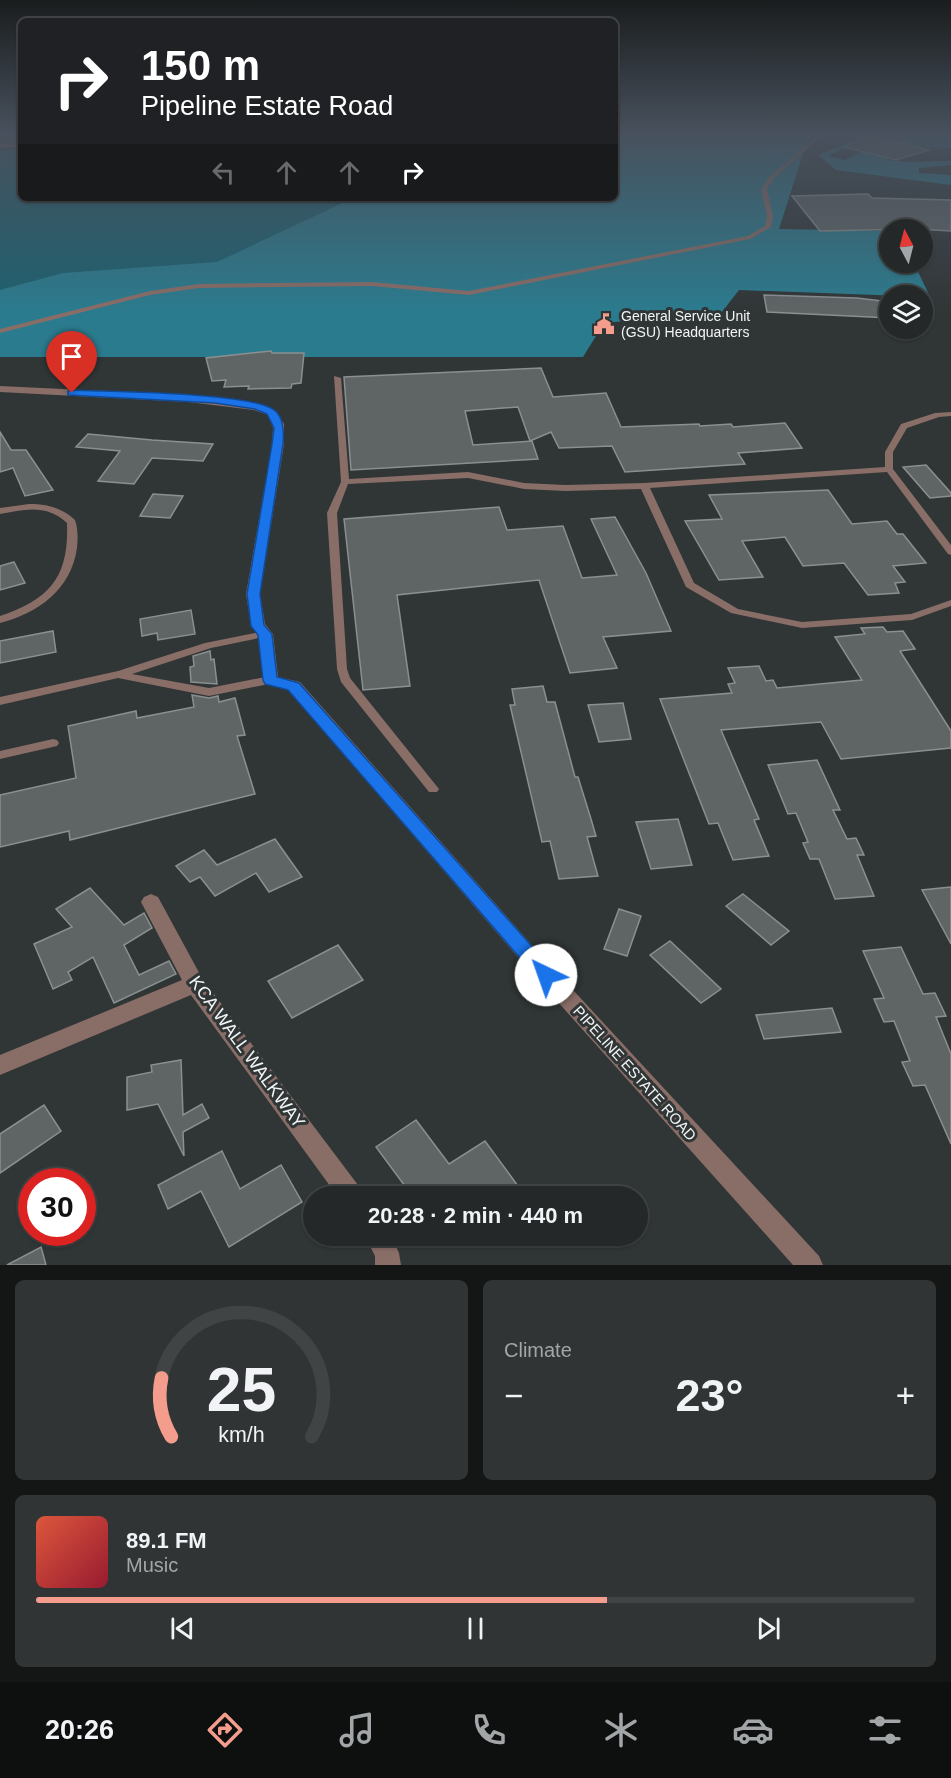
<!DOCTYPE html>
<html lang="en">
<head>
<meta charset="utf-8">
<style>
	body { margin:0; font-family:Arial,sans-serif; background:#303434; color:#f1f3f6; height:100vh; display:flex; flex-direction:column; font-size:22px; white-space:nowrap }
	* { box-sizing:border-box; margin:0 }
	p { font-size:20px; color:#a3a6a8 }
	.icon { flex:none; width:33px; height:33px; fill:none; stroke:currentColor; stroke-width:2; stroke-linecap:round; stroke-linejoin:round }
	.map { position:relative; height:1265px; overflow:hidden }
	.side { display:flex; flex-direction:column; gap:15px; padding:15px; background:#141616; flex:1 }
	.side>* { flex:none }
	.banner { position:absolute; left:18px; top:18px; width:600px; height:183px; border-radius:9px; box-shadow:0 2px 4px #0004,0 0 0 2px #414445; background:#202124; color:#fff; overflow:hidden }
	.needle { width:39px; rotate:353deg }
	.buttons { position:absolute; left:879px; top:219px; display:grid; gap:12px }
	.buttons a { display:grid; place-items:center; width:54px; height:54px; border-radius:50%; background:#242828; box-shadow:0 2px 4px #0004,0 0 0 2px #414445; font-size:30px }
	.speed { position:absolute; left:18px; top:1168px; display:flex; gap:12px; font-size:30px; font-weight:700; text-align:center }
	.speed>* { display:grid; place-content:center; width:78px; height:78px; border-radius:50%; background:#242828; box-shadow:0 2px 4px #0004,0 0 0 2px #414445; line-height:1 }
	.speed .limit { border:9px solid #d22; background:#fff; color:#111 }
	.pin { position:absolute; display:grid; place-items:center; width:51px; height:51px; color:#fff; margin:-62px -26px; border-radius:50% 50% 50% 0; rotate:-45deg; box-shadow:0 0 6px #0007 }
	.pin .icon { rotate:45deg }
	.me { position:absolute; width:66px; margin:-33px; rotate:318deg; stroke-linejoin:round; filter:drop-shadow(0 0 4px #0008) }
	.turn { display:flex; align-items:center; gap:21px; height:126px; padding:0 24px; font-size:27px }
	.turn .icon { width:78px; height:78px; stroke-width:2.5 }
	.turn b { display:block; font-size:42px; line-height:51px }
	.lanes { display:flex; align-items:center; height:57px; padding:0 24px; background:#0003; justify-content:center; gap:30px; direction:ltr }
	.lanes .off { opacity:.35 }
	.big { font-size:45px; font-weight:800; line-height:1.1 }
	.side .widget { flex:1; display:flex; flex-direction:column; justify-content:center; gap:9px; min-width:0; padding:0 21px; border-radius:9px; background:#303434 }
	.side .dial { align-items:center; gap:0 }
	.dial svg { height:156px; overflow:visible; fill:none; stroke:#414445; stroke-width:7; stroke-linecap:round; text-anchor:middle }
	.dial text { fill:#f1f3f6; stroke:none }
	.song { display:flex; align-items:center; gap:18px }
	.cover { width:72px; height:72px; border-radius:9px; background:linear-gradient(135deg,hsl(10 70% 55%),hsl(350 70% 35%)) }
	.played { height:6px; border-radius:3px; background:linear-gradient(90deg,#f49d8c 65%,#414445 65%) }
	.keys { display:flex; justify-content:space-around; direction:ltr }
	.heat { display:flex; justify-content:space-between; align-items:center; font-size:33px; direction:ltr }
	.side .tiles { flex:1; display:grid; gap:15px; grid-template-columns:1fr 1fr }
	.widget:last-child { grid-column:span 2 }
	.trip { position:absolute; left:303px; top:1186px; width:345px; height:60px; border-radius:30px; background:#242828; box-shadow:0 2px 4px #0004,0 0 0 2px #414445; font-weight:800; line-height:60px; text-align:center }
	.dock { display:flex; height:96px; justify-content:space-around; align-items:center; background:#0e1010; color:#a3a6a8 }
	.dock .icon { width:42px; height:42px }
	.dock .on { color:#f49d8c }
	.dock b { font-size:27px; color:#f1f3f6 }
	.map>svg:first-child { display:block }
	.green { fill:#1d6170 }
	.forest { fill:#2b7b8e }
	.building { fill:#5f6465; stroke:#8a8f90; stroke-width:1.5 }
	.lines { fill:none; stroke-linecap:round; stroke-linejoin:round }
	.service { fill:#896d67; fill-rule:evenodd }
	.minor { fill:#896d67; fill-rule:evenodd }
	.route { fill:#1a73e8; stroke:#114b97; stroke-width:1.5 }
	.labels { text-anchor:middle; dominant-baseline:central; stroke-width:6; stroke-linejoin:round; paint-order:stroke }
	.far-poi-label { font-size:14px; fill:#f2f5f6; stroke:#303536; text-anchor:start }
	.street-label { font-size:15px; fill:#f2f5f6; stroke:#303536 }
	.near-street-label { font-size:18px; fill:#f2f5f6; stroke:#303536 }
</style>
</head>
<body>
<div class="map">
<svg width="951" height="1265" viewBox="0 0 951 1265">
	<rect width="100%" height="100%" fill="#303536"/>
	<polygon class="green" points="21,149 21,198 364,198 373,269 0,297 0,150"/>
	<g class="forest">
		<polygon points="615,135 809,135 779,229 889,231 890,262 914,263 930,297 739,290 722,312 604,323 583,357 0,357 0,290 63,273 217,262 353,198 615,198"/>
		<polygon points="865,135 875,135 828,156 845,160 868,148 884,151 888,160 908,162 951,161 951,165 919,168 919,173 951,175 951,185 836,170 818,155"/>
		<polygon points="909,135 951,135 951,148 904,146 901,140"/>
	</g>
	<g class="building">
		<polygon points="866,135 899,142 929,150 896,160 844,147"/>
		<polygon points="868,194 872,198 951,200 951,231 917,229 820,231 792,196"/>
		<polygon points="764,295 857,298 890,302 890,318 767,312"/>
		<polygon points="271,351 272,353 304,353 301,383 292,384 291,388 248,389 249,386 224,387 226,380 212,381 206,358"/>
		<polygon points="541,368 553,397 606,393 621,427 699,424 700,426 731,424 733,427 785,423 802,448 738,453 745,464 625,472 612,446 559,448 551,432 530,441 518,407 465,411 473,445 532,441 538,459 351,470 344,377"/>
		<polygon points="0,432 11,450 26,450 53,490 25,496 13,468 0,472"/>
		<polygon points="88,434 152,440 213,444 203,461 152,458 134,484 98,481 120,451 76,447"/>
		<polygon points="926,465 951,493 951,496 930,498 903,467"/>
		<polygon points="828,490 852,524 887,521 897,534 903,534 926,563 893,566 905,582 895,583 899,593 868,595 844,563 803,566 785,537 742,541 763,577 719,580 685,521 722,519 709,495"/>
		<polygon points="153,494 183,496 170,518 140,516"/>
		<polygon points="499,507 507,530 563,526 582,578 617,575 591,519 615,517 646,573 671,631 603,637 617,668 570,673 539,580 397,595 410,686 363,690 344,519"/>
		<polygon points="14,562 25,583 0,590 0,566"/>
		<polygon points="191,610 195,634 158,640 157,633 142,636 140,619"/>
		<polygon points="883,627 887,632 903,631 915,649 900,651 951,731 951,748 841,759 821,722 721,730 759,819 754,820 769,856 733,860 718,823 709,824 660,699 732,693 728,684 735,683 728,668 759,666 766,681 773,680 777,688 862,680 835,637 865,634 861,628"/>
		<polygon points="53,631 56,652 0,663 0,641"/>
		<polygon points="210,651 211,660 214,659 217,684 191,682 190,667 194,666 193,656"/>
		<polygon points="543,686 547,702 555,702 575,777 578,777 591,819 596,836 587,837 598,876 559,879 550,841 542,842 510,705 515,705 512,689"/>
		<polygon points="192,695 209,698 218,696 219,702 235,698 245,735 237,736 255,794 70,840 69,831 0,847 0,795 76,778 68,726 136,711 137,718 194,707"/>
		<polygon points="623,703 631,739 599,742 588,705"/>
		<polygon points="817,760 840,810 833,810 847,839 856,838 864,855 857,855 874,896 835,899 819,859 810,859 803,843 808,842 796,813 788,814 768,765"/>
		<polygon points="678,819 692,865 651,869 636,822"/>
		<polygon points="275,839 302,877 269,892 256,873 215,896 200,877 190,882 176,866 204,850 217,865"/>
		<polygon points="951,887 951,944 922,890"/>
		<polygon points="90,888 124,925 144,913 152,928 124,945 139,975 169,961 176,974 114,1003 93,957 68,972 72,980 53,989 34,944 72,927 56,909"/>
		<polygon points="743,894 789,931 771,945 726,906"/>
		<polygon points="619,909 641,916 627,956 604,949"/>
		<polygon points="670,941 721,989 701,1003 650,955"/>
		<polygon points="338,945 363,980 292,1018 268,981"/>
		<polygon points="901,947 923,994 935,993 946,1016 936,1017 951,1054 951,1144 925,1085 913,1086 902,1062 910,1061 894,1021 884,1022 874,999 884,998 863,951"/>
		<polygon points="832,1008 841,1032 764,1039 756,1015"/>
		<polygon points="181,1060 183,1115 202,1104 209,1118 183,1132 184,1156 158,1104 127,1110 127,1077 152,1072 151,1065"/>
		<polygon points="44,1105 61,1131 0,1173 0,1134"/>
		<polygon points="416,1120 449,1164 485,1141 518,1186 501,1197 453,1197 446,1188 433,1197 413,1197 376,1147"/>
		<polygon points="222,1151 240,1189 281,1165 302,1202 229,1247 201,1191 168,1209 158,1185"/>
		<polygon points="41,1247 46,1265 7,1265"/>
	</g>
	<g class="lines">
		<g class="service">
			<polygon points="818,135 823,135 774,178 767,189 773,216 771,227 750,239 469,295 372,286 199,288 150,295 0,333 0,329 150,291 199,284 372,282 469,291 748,236 765,226 767,216 761,189 770,176"/>
			<polygon points="334,376 341,378 349,479 468,472 524,483 565,485 644,483 885,467 885,452 901,424 935,413 951,412 951,416 939,417 907,428 893,452 893,469 951,545 951,555 948,554 887,472 650,488 694,583 738,609 802,622 911,614 951,600 951,606 912,620 802,628 731,613 686,587 641,489 565,491 524,489 468,478 348,484 337,513 347,669 350,678 439,789 437,792 429,792 341,682 337,669 327,513 341,482"/>
			<path d="M29,504C48,504 62,508 75,520C78,528 78,539 77,548C71,590 38,613 0,623V616C50,599 69,577 67,523C47,504 25,509 0,514V508Z"/>
			<polygon points="265,631 269,632 270,634 269,636 211,648 132,674 209,688 270,676 276,680 274,683 209,696 118,678 0,705 0,697 118,671 205,643"/>
			<polygon points="53,739 57,740 59,743 57,746 0,759 0,751"/>
		</g>
		<g class="minor">
			<polygon points="21,143 21,147 0,148 0,144"/>
			<polygon points="0,386 188,395 257,404 276,411 284,424 284,444 260,594 265,624 273,634 278,677 300,682 537,951 819,1256 823,1265 793,1265 523,963 288,690 264,684 258,634 251,625 246,594 272,444 273,428 268,415 254,410 188,402 0,392"/>
			<polygon points="151,894 158,897 202,978 361,1189 365,1197 338,1197 191,995 0,1075 0,1055 182,980 141,902 144,897"/>
			<polygon points="365,1236 391,1236 399,1253 401,1265 375,1265 375,1256"/>
		</g>
	</g>
	<linearGradient id="sky" x2="0" y2="1"><stop stop-color="#1a1d1e"/><stop offset="0.43" stop-color="#48515d"/><stop offset="1" stop-color="#48515d" stop-opacity="0"/></linearGradient>
	<rect width="951" height="312" fill="url(#sky)"/>
	<path class="route" d="M72,390C108,392 250,392 274,410C284,417 284,432 283,444L260,594L264,625L272,634L277,677L299,683L552,969L555,975L552,980L546,982L539,980L288,690L265,684L263,680L258,635L251,626L247,594L272,444L274,428L267,414L255,409L215,403L68,395V391Z"/>
	<defs>
		<symbol id="civic-bare" viewBox="-9 -9 18 18"><path d="M-.6-6.5H3V-4.5H.6V-3L4-1V1h2V6H-6V1h2V-1L-.6-3ZM-1.2 2.5V6h2.4V2.5Z" fill="#f49d8c" stroke="#303536" stroke-width="2.5" paint-order="stroke"/></symbol>
	</defs>
	<g fill-rule="evenodd">
		<use href="#civic-bare" x="589" y="309" width="30" height="30"/>
	</g>
	<g class="labels">
		<g class="far-poi-label">
			<text x="621" y="316">General Service Unit<tspan x="621" dy="16">(GSU) Headquarters</tspan></text>
		</g>
		<g class="street-label">
			<text transform="translate(635 1073) rotate(48)">PIPELINE ESTATE ROAD</text>
		</g>
		<g class="near-street-label">
			<text transform="translate(247 1052) rotate(54)">KCA WALL WALKWAY</text>
		</g>
	</g>
</svg>
<div class="buttons">
<a><svg class="needle" viewBox="-14 -14 28 28"><path d="M0-13l5 13h-10z" fill="#e53935"/><path d="M0 13l5-13h-10z" fill="#a3a6a8"/></svg></a>
<a><svg class="icon" aria-label="layers" viewBox="0 0 24 24"><path d="M12 4l9 5-9 5-9-5zM3 14l9 5 9-5"/></svg></a>
</div>
<div class="speed"><div class="limit">30</div></div>
<div class="pin" style="left:72px;top:393px;background:#d93025"><svg class="icon" aria-label="arrive" viewBox="0 0 24 24"><path d="M6 21V4h12l-3 4 3 4H6"/></svg></div>
<svg class="me" style="left:546px;top:975px" viewBox="-20 -20 40 40"><circle r="19" fill="#fff"/><path d="M0-13L10 11 0 6-10 11z" fill="#1a73e8"/></svg>
<div class="trip">20:28 · 2 min · 440 m</div>
<div class="banner">
<div class="turn"><svg class="icon" aria-label="right" viewBox="0 0 24 24"><path d="M7 20v-9h11M14 6l5 5-5 5"/></svg><div><b>150 m</b>Pipeline Estate Road</div></div>
<div class="lanes"><svg class="icon off" aria-label="left" viewBox="0 0 24 24"><path d="M17 20v-9H6M10 6l-5 5 5 5"/></svg><svg class="icon off" aria-label="ahead" viewBox="0 0 24 24"><path d="M12 20V5M6 11l6-6 6 6"/></svg><svg class="icon off" aria-label="ahead" viewBox="0 0 24 24"><path d="M12 20V5M6 11l6-6 6 6"/></svg><svg class="icon" aria-label="right" viewBox="0 0 24 24"><path d="M7 20v-9h11M14 6l5 5-5 5"/></svg></div>
</div>
</div>
<section class="side">
<div class="tiles">
<div class="widget dial"><svg viewBox="0 0 100 80">
<path d="M14 69A42 42 0 1 1 86 69"/>
<path d="M14 69A42 42 0 0 1 9 39" stroke="#f49d8c"/>
<text x="50" y="56" font-size="32" font-weight="700">25</text>
<text x="50" y="72" font-size="11">km/h</text>
</svg></div>
<div class="widget"><p>Climate</p>
<div class="heat"><a>−</a><b class="big">23°</b><a>+</a></div>
</div>
<div class="widget">
<div class="song"><i class="cover"></i><div><b>89.1 FM</b><p>Music</p></div></div>
<div class="played"></div>
<div class="keys"><svg class="icon" aria-label="previous" viewBox="0 0 24 24"><path d="M18 5L8 12l10 7zM5 5v14"/></svg><svg class="icon" aria-label="pause" viewBox="0 0 24 24"><path d="M8 5v14M16 5v14"/></svg><svg class="icon" aria-label="next" viewBox="0 0 24 24"><path d="M6 5l10 7-10 7zM19 5v14"/></svg></div>
</div>
</div>
</section>
<nav class="dock">
<b>20:26</b>
<svg class="icon on" aria-label="directions" viewBox="0 0 24 24"><path d="M12 3l9 9-9 9-9-9zM9 14v-3h6M13 9l2 2-2 2"/></svg>
<svg class="icon" aria-label="music" viewBox="0 0 24 24"><path d="M9 18V5l10-2v13"/><circle cx="6" cy="18" r="3"/><circle cx="16" cy="16" r="3"/></svg>
<svg class="icon" aria-label="phone" viewBox="0 0 24 24"><path d="M5 4h4l2 5-3 2q2 4 5 5l2-3 5 2v4C11 20 4 13 5 4z"/></svg>
<svg class="icon" aria-label="climate" viewBox="0 0 24 24"><path d="M12 3v18M4 7l16 10M4 17L20 7"/></svg>
<svg class="icon" aria-label="car" viewBox="0 0 24 24"><path d="M5 17H2v-5l4-1 3-4h7l3 4 3 1v5h-3M9 17h6M6 11h13"/><circle cx="7" cy="17" r="2"/><circle cx="17" cy="17" r="2"/></svg>
<svg class="icon" aria-label="filters" viewBox="0 0 24 24"><path d="M4 7h16M4 17h16"/><circle cx="9" cy="7" r="2"/><circle cx="15" cy="17" r="2"/></svg>
</nav>
</body>
</html>
